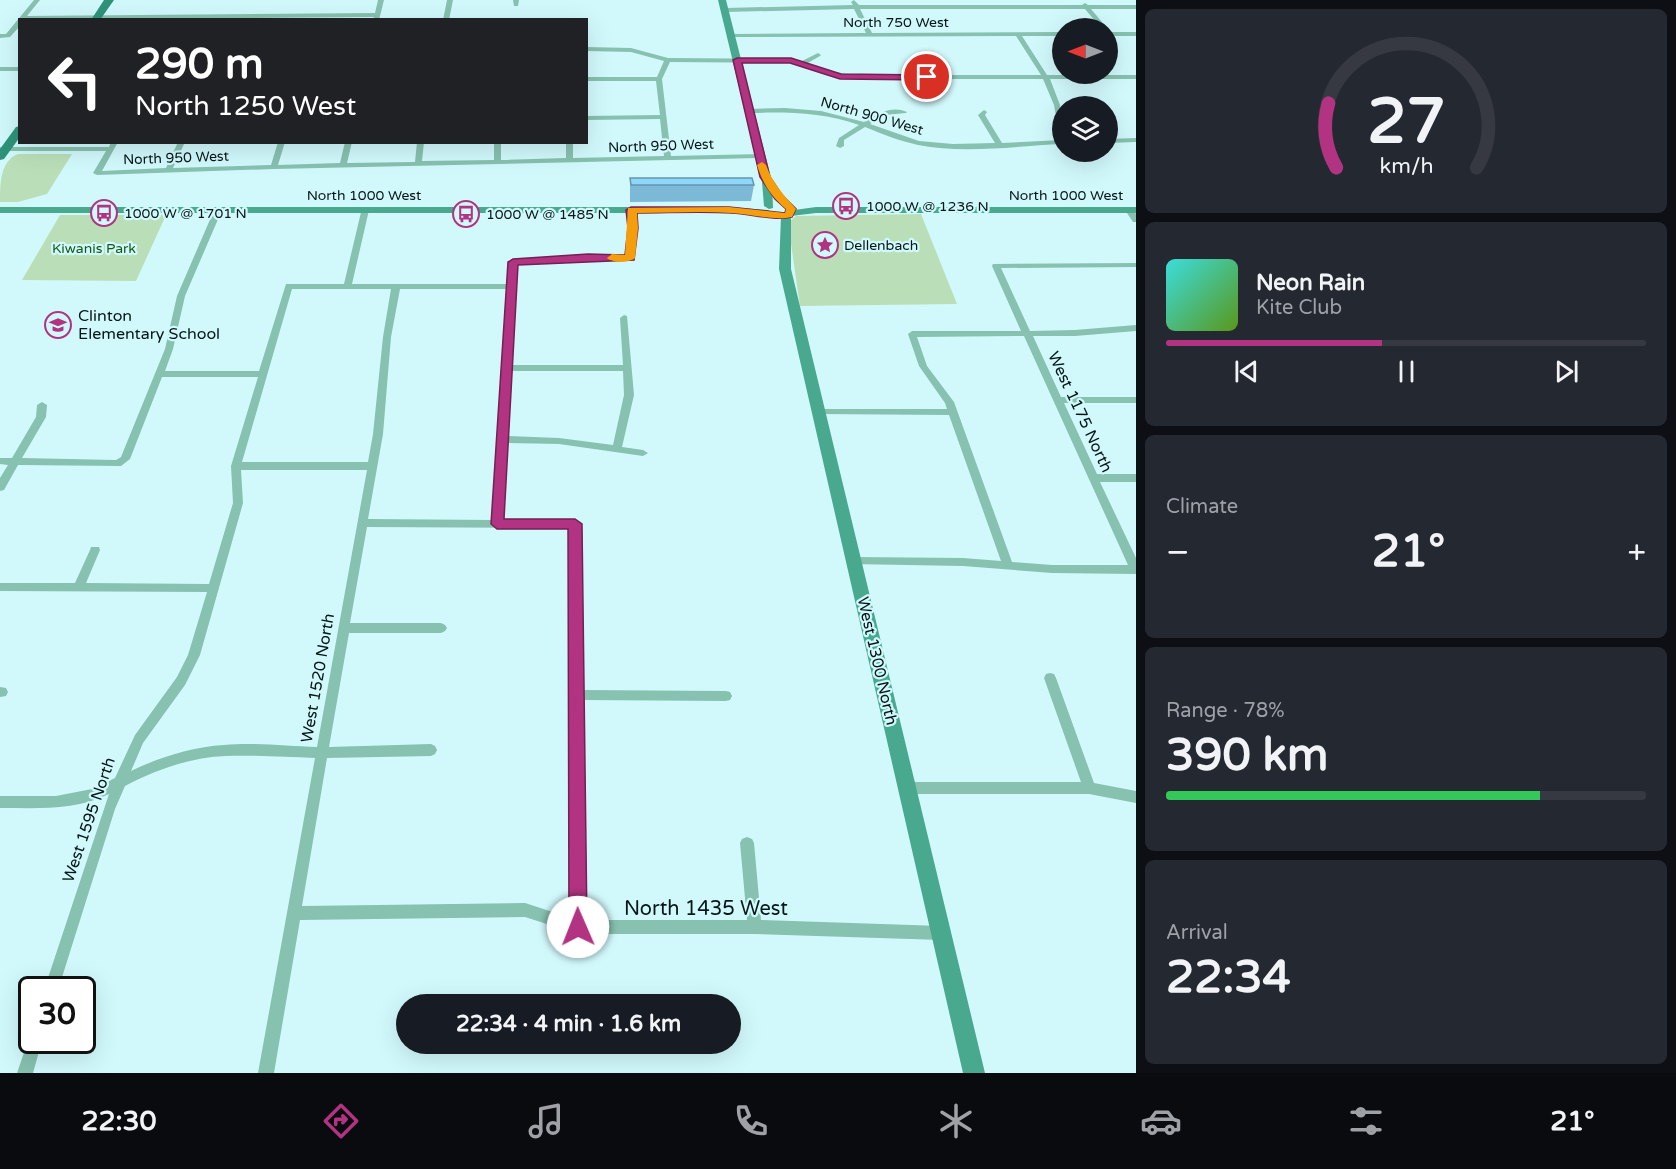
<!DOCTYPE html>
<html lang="en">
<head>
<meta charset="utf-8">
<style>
	body { margin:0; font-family:"Varela Round",sans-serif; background:#242831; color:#f1f3f6; height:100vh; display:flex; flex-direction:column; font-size:22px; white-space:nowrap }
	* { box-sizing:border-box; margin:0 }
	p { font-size:20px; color:#9ea1a6 }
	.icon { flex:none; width:33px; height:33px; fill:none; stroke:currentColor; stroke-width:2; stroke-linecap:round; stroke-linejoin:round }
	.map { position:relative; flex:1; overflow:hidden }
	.drawer { display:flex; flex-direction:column; gap:9px; padding:9px; background:#0d0f14; width:540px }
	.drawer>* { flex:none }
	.guide { position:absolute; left:18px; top:18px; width:570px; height:126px; border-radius:0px; box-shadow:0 6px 24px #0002; background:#202124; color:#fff; overflow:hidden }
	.needle { width:39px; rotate:270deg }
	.tools { position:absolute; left:1052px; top:18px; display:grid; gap:12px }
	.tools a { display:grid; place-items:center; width:66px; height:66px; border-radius:50%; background:#171b24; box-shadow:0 6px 24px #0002; font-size:30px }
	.speed { position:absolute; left:18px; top:976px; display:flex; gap:12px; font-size:30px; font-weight:700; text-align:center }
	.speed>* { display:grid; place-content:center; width:78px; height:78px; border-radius:50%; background:#171b24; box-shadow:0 6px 24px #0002; line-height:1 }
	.speed .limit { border:3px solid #111; border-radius:9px; background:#fff; color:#111 }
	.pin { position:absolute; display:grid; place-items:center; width:51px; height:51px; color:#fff; margin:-26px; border:3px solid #fff; border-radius:50%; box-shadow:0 2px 6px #0007 }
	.me { position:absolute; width:66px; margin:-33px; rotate:359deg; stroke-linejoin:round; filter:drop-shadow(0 0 4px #0008) }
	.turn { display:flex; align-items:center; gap:21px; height:126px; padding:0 18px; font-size:27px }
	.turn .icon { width:78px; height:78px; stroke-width:2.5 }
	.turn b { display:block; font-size:42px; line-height:51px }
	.big { font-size:45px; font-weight:700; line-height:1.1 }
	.drawer .card { flex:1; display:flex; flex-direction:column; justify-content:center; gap:9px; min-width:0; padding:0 21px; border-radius:9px; background:#242831 }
	.drawer .dial { align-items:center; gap:0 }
	.dial svg { height:156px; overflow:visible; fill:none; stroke:#363941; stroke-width:7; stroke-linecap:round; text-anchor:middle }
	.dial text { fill:#f1f3f6; stroke:none }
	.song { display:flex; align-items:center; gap:18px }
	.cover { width:72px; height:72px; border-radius:9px; background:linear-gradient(135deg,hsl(180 70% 55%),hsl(90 70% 35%)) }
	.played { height:6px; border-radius:3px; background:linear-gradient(90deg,#b13381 45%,#363941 45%) }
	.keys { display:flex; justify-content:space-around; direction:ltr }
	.heat { display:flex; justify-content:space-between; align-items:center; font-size:33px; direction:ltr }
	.charge { height:9px; border-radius:4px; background:linear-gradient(90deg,#34c759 78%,#363941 0) }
	.trip { position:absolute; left:396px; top:994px; width:345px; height:60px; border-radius:30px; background:#171b24; box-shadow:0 6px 24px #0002; font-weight:700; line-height:60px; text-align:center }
	.dock { display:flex; height:96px; justify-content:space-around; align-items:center; background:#090b0e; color:#9ea1a6 }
	.dock .icon { width:42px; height:42px }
	.dock .selected { color:#b13381 }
	.dock b { font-size:27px; color:#f1f3f6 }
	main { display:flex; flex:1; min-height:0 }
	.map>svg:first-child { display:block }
	.green { fill:#badfb8 }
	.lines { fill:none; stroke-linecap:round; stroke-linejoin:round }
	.street { fill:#87c1af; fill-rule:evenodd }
	.secondary { fill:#48a98f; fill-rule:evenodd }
	.primary { fill:#2e9379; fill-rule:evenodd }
	.wall { fill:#7bb9d7 }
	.building { fill:#8fd7fa; stroke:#6496af; stroke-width:1.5 }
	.route { fill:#b13381; stroke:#732154; stroke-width:1.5 }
	.slow { fill:#f59e0b }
	.labels { text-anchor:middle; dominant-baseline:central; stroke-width:4.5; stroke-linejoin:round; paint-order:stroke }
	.far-street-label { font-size:14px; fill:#071617; stroke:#d1f9fc }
	.far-poi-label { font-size:14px; fill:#071617; stroke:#d1f9fc; text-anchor:start }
	.far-park-label { font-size:14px; fill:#155817; stroke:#d1f9fc }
	.poi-label { font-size:16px; fill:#071617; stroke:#d1f9fc; text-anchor:start }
	.street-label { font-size:16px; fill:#071617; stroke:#d1f9fc }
	.near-street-label { font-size:20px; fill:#071617; stroke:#d1f9fc }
</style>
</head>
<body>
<main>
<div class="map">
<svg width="1136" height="1073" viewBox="0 0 1136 1073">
	<rect width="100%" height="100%" fill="#d1f9fc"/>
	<g class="green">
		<path d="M18,154H72L47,194L18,202H0C0,184 0,161 18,154Z"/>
		<polygon points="921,214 957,304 800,306 788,223 796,216"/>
		<polygon points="60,215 166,215 136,281 22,280"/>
	</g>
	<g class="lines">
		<g class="street">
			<polygon points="34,0 40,0 27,16 375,13 378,0 384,0 379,20 373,20 374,17 20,20 20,26 10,37 0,38 0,34 6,34"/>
			<polygon points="447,0 453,0 449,20 443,20"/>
			<polygon points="513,0 519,0 518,6 514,6"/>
			<polygon points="854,0 859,5 1082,5 1085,3 1088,5 1136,5 1136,9 1091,9 1107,28 1101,28 1085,9 860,9 872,33 1062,32 1062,36 1022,36 1047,75 1136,75 1136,79 1050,79 1060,105 1062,135 1059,133 1054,105 1043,79 856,79 826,75 790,63 670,62 662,79 671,156 762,154 763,156 759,158 274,169 97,175 93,173 106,151 0,151 0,147 109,147 111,142 118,142 102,171 166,168 178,142 185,142 173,168 271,165 278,142 285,142 278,165 340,163 345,142 352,142 347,163 415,162 417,142 424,142 422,161 494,160 494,142 501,142 501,160 566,158 566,142 573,142 573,158 664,156 660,119 586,120 586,116 660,115 656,81 586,81 586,77 657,77 664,61 631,52 586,51 586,47 631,48 668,58 791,59 800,62 818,53 821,55 820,56 806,64 827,71 856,75 1041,75 1016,36 730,37 728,36 728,34 866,33 854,9 725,12 722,10 725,8 853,5 851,2"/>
			<rect x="1107" y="32" width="29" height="4"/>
			<rect x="0" y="67" width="20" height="4"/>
			<path d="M785,108L821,111L864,122C877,114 892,105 907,112L906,113L885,115L870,124L919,141L953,144L995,143L978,115L984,110L987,112L985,115L1002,143L1062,140V144C1015,146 965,154 918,145C900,141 882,134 865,127L844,140V146L840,148L836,146L839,138L859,125C823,112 786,112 748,113L745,111L748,109Z"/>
			<polygon points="1136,138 1136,142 1107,143 1107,139"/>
			<path d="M215,208L222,210L185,296L173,349L165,371H259L286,284H344L362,208L369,210L352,284H507L509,262L513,260L589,255H626L629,228L627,210L634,208L637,228L633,260L589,259L517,264L511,365H623L620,318L624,315L627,316L634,395L622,447L643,450L648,453L643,456L559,444L507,443L502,520H575L580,524L582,690L726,691L730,692L732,696L730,700L726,701L582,700L585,920H747L740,843L742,839L747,837L752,839L754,843L761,920L941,926L946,928L948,933L946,938L941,940L755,934H578L525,917L300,920L274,1073H258L315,758C286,757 256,755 226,756C190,757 156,770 125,786L115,809L58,990H44L109,794C75,811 37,808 0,808V796H56L92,789L115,778L135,735L177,677L188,655L207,592L0,591V583H75L90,550L91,547H99L100,550L86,583L209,584L233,503L231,466L258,377H162L130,459L121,466L18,465L4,490L0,491V478L8,465L0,464V458H12L36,417L37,405L42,402L47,405L46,417L22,458L116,460L121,457L165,349L177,296ZM292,289H391L383,337L373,434L368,462H242ZM400,289H507L492,520L368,519L383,434L391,337ZM511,371H623L624,395L613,445L559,438L507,436ZM241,470H367L317,747C288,746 253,742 224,745C192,747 160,757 131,771L143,743L185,685L200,655L243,503ZM367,527L570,528L571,918L525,903L302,906L327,758L431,756L435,754L437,750L435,746L431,744L329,747L349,633H441L445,631L447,628L445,625L441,623H350Z"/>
			<polygon points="1126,208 1132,208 1136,214 1136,222 1133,222 1125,210"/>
			<path d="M1136,263V267L1001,268L1030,331L1075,330L1136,325V331L1075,336H1033L1061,397H1136V403H1064L1097,474H1136V482H1100L1136,558V574L1052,573L963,566L850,564L849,561L850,558L854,557L963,558L1001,561L949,415L818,414L813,411L815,409H947L945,403L919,366L908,334L912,331H1021L992,266L993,264ZM1024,336L1128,565H1052L1012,562L954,402L927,366L917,337Z"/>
			<polygon points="1050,673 1054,674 1056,678 1094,783 1136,791 1136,803 1089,794 907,794 903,792 901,788 903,784 907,782 1081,782 1044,678 1046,674"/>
			<polygon points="0,687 6,688 8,692 6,696 0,697"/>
			<polygon points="32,1035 32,1041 42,1041 33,1073 17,1073 28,1041"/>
		</g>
		<g class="secondary">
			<polygon points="718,0 726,0 772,182 773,208 769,209 764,206 762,182"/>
			<polygon points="0,207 729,207 768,210 773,213 768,216 729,213 0,213"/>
			<polygon points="816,207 1136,207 1136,213 816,213 791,216 791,269 985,1073 963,1073 779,269 781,216 787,211"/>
		</g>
		<g class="primary">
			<polygon points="104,0 114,0 100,20 91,20"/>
			<polygon points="20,126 20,137 4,159 0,160 0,149 16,127"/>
		</g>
	</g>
	<polygon class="wall" points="630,178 754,185 751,201 630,202"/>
	<polygon class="building" points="630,178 752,178 754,185 631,185"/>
	<path class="route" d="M791,58L841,74L927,75L931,77L927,80L840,79L790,63H742L770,177L782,195L796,209L792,217C774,221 751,214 732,213C700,211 668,213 637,213L638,228L634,260L518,265L504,519H575L582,524L587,927L584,934L578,937L572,934L569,927L568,529H497L491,524L508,262L513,259L588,254L625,255L628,228L626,210L631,207H729L785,213L786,209L775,199L760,177L733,60L737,58Z"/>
	<path class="slow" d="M762,162L766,165C773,184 783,194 796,209L792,217C774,221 751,214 732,213C700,211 668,213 637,213L638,228L635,258C629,263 613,263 607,258L612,254L625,255L628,208L729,207L785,213L786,209C771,196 763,184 757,165Z"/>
	<defs>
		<symbol id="bus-ring" viewBox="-11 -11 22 22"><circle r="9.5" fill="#d1f9fc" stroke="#b13381" stroke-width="1.5"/><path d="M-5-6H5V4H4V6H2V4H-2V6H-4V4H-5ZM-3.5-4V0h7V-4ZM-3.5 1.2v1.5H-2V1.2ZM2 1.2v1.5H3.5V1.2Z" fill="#b13381"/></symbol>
		<symbol id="sight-ring" viewBox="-11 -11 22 22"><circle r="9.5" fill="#d1f9fc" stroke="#b13381" stroke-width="1.5"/><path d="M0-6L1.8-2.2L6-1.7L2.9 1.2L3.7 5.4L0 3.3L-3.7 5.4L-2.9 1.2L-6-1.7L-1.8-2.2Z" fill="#b13381"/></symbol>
		<symbol id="school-ring" viewBox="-11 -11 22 22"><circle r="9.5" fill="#d1f9fc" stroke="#b13381" stroke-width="1.5"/><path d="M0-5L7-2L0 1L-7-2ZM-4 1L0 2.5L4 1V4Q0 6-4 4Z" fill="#b13381"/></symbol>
	</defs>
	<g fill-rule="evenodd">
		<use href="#bus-ring" x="831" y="191" width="30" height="30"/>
		<use href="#bus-ring" x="89" y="198" width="30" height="30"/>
		<use href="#bus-ring" x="451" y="199" width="30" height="30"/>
		<use href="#sight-ring" x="810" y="230" width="30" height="30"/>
		<use href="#school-ring" x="43" y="310" width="30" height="30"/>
	</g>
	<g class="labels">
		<g class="far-street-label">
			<text x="896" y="22">North 750 West</text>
			<text transform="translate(872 116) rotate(16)">North 900 West</text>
			<text transform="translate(661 146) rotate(-2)">North 950 West</text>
			<text transform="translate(176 158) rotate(-2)">North 950 West</text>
			<text x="364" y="195">North 1000 West</text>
			<text x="1066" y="195">North 1000 West</text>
		</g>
		<g class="far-poi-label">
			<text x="866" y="206">1000 W @ 1236 N</text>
			<text x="124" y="213">1000 W @ 1701 N</text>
			<text x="486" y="214">1000 W @ 1485 N</text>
			<text x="844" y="245">Dellenbach</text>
		</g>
		<g class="far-park-label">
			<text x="94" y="248">Kiwanis Park</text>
		</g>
		<g class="poi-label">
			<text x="78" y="316">Clinton<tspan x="78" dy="18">Elementary School</tspan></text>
		</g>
		<g class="street-label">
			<text transform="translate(1080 412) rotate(65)">West 1175 North</text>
			<text transform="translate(877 661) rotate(77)">West 1300 North</text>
			<text transform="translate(318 678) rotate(-80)">West 1520 North</text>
			<text transform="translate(89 820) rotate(-71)">West 1595 North</text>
		</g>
		<g class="near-street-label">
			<text x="706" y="909">North 1435 West</text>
		</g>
	</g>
</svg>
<div class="tools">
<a><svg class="needle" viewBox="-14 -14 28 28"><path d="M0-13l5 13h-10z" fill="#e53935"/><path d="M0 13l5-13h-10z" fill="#9ea1a6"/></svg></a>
<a><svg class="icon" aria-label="layers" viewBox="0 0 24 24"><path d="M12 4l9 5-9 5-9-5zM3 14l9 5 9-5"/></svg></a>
</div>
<div class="speed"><div class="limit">30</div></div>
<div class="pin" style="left:927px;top:77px;background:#d93025"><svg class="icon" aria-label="arrive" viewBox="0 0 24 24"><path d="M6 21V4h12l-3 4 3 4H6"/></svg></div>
<svg class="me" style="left:578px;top:927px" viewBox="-20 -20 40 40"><circle r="19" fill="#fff"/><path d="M0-13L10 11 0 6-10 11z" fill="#b13381"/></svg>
<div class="trip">22:34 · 4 min · 1.6 km</div>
<div class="guide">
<div class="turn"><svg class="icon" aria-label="left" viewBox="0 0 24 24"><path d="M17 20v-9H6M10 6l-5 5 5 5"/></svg><div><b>290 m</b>North 1250 West</div></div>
</div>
</div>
<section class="drawer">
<div class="card dial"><svg viewBox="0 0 100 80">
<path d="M14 69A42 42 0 1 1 86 69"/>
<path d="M14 69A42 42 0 0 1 10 36" stroke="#b13381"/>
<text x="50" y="56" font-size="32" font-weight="700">27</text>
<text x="50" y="72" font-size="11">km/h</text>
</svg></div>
<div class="card">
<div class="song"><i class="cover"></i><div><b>Neon Rain</b><p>Kite Club</p></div></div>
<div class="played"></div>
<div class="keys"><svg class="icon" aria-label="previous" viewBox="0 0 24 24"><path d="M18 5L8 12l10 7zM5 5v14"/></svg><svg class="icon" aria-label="pause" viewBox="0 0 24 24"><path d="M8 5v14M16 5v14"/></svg><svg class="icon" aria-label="next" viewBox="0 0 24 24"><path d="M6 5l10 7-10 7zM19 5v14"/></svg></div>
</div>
<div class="card"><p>Climate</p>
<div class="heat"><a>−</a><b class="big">21°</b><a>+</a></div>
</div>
<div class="card"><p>Range · 78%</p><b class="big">390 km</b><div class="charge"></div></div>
<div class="card"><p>Arrival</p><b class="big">22:34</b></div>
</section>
</main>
<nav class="dock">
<b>22:30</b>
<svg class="icon selected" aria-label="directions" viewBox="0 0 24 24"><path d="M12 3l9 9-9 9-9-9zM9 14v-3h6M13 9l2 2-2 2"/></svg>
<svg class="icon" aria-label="music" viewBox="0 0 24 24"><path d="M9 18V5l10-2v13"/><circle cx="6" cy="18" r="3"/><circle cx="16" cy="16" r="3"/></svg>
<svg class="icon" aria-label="phone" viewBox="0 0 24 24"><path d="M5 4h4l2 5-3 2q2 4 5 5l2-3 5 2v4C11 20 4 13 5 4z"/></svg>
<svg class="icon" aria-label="climate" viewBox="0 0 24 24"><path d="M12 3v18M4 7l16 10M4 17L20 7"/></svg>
<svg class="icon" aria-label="car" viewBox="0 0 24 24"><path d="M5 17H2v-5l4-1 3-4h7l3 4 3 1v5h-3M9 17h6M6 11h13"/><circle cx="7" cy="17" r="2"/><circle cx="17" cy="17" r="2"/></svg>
<svg class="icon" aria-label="filters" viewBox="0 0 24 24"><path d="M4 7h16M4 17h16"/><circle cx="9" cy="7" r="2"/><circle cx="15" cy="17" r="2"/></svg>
<b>21°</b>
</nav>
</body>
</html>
